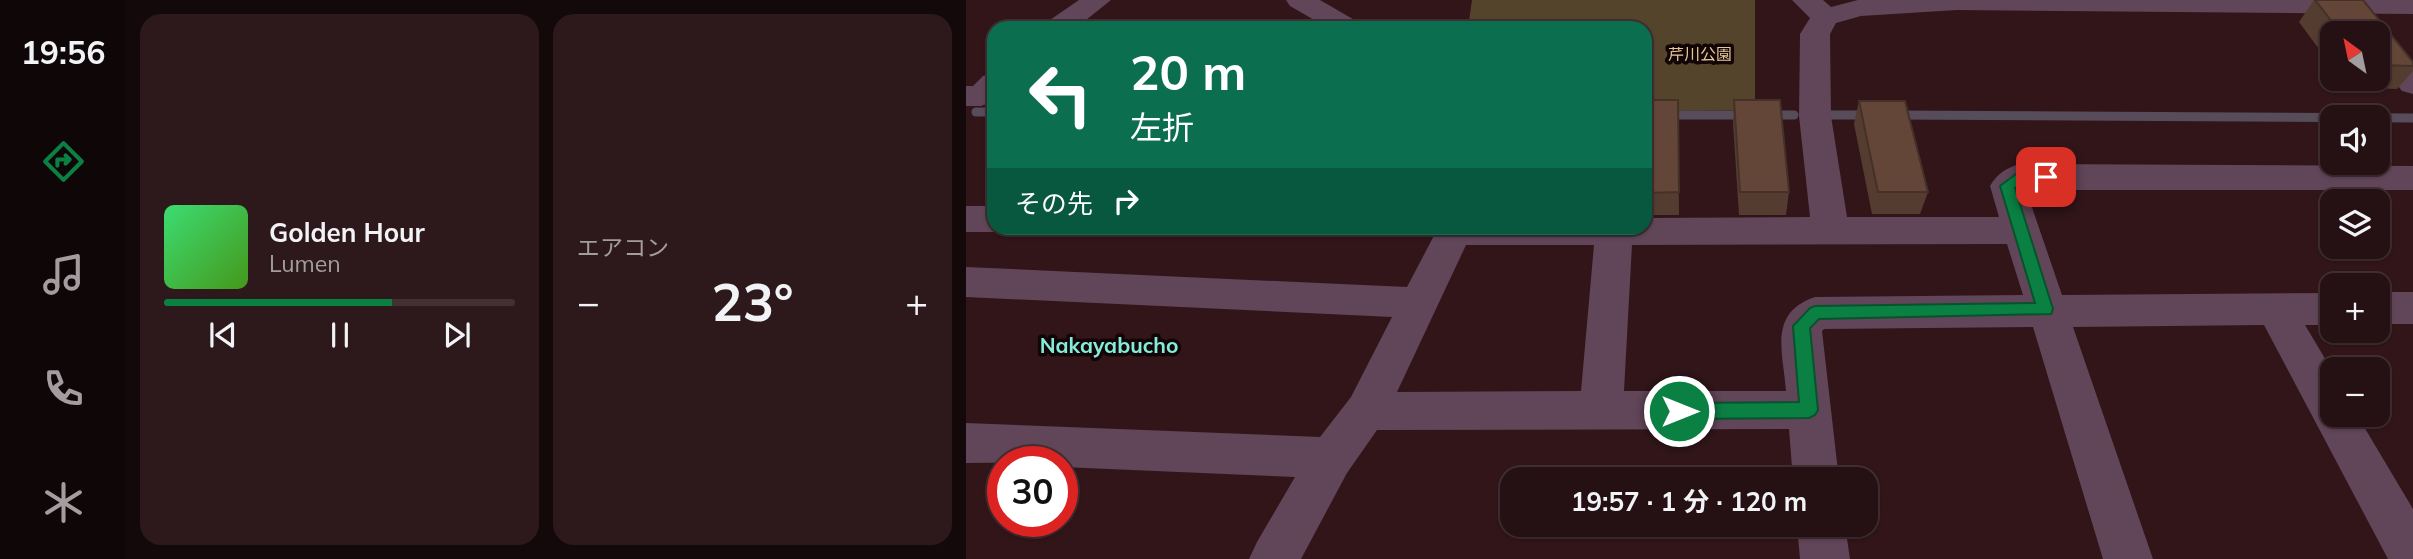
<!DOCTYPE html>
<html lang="ja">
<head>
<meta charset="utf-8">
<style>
	body { margin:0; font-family:Mulish,"Noto Sans JP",sans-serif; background:#2d191c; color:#f1f3f6; height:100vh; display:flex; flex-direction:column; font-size:26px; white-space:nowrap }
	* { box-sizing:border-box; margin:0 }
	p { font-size:23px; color:#a39da0 }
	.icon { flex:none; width:38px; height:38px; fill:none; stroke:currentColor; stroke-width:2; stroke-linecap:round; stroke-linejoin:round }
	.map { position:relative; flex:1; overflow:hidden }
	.details { display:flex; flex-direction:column; gap:14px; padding:14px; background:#14090a; width:840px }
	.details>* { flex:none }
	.guide { position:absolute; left:21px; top:21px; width:665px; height:214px; border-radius:21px; box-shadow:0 2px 5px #0004,0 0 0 2px #423033; background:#0b6e4f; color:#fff; overflow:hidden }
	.needle { width:46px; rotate:327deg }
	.tools { position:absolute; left:1354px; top:21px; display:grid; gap:14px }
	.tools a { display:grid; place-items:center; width:70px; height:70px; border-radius:14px; background:#251013; box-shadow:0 2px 5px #0004,0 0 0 2px #423033; font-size:35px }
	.speed { position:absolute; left:21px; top:446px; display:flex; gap:14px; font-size:35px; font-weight:700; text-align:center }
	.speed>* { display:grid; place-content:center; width:91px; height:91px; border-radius:50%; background:#251013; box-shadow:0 2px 5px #0004,0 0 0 2px #423033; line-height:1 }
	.speed .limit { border:10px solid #d22; background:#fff; color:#111 }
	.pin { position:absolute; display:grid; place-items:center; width:60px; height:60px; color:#fff; margin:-30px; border-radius:14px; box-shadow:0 4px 10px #0006 }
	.me { position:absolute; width:77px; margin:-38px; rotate:90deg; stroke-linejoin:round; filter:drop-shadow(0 0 5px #0008) }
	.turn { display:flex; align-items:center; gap:24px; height:147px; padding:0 28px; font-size:32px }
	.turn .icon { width:91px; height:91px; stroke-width:2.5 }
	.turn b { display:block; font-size:49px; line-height:60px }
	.then { display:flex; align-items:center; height:66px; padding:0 28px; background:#0003; gap:14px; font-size:26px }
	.big { font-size:52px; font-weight:700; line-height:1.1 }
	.details .card { flex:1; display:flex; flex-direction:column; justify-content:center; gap:10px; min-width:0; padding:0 24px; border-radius:21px; background:#2d191c }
	.song { display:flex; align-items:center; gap:21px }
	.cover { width:84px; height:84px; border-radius:10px; background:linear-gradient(135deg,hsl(140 70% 55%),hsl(100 70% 35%)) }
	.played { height:7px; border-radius:4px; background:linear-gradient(90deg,#0b8043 65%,#423033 65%) }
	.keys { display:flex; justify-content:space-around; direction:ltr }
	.heat { display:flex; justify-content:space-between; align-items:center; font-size:38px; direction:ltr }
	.details .tiles { flex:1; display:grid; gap:14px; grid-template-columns:repeat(2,1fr) }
	.trip { position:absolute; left:534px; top:467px; width:378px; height:70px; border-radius:21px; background:#251013; box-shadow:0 2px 5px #0004,0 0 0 2px #423033; font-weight:700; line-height:70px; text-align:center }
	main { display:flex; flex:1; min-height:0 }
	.dock { display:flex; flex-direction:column; width:126px; justify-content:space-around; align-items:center; background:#0f0608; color:#a39da0 }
	.dock .icon { width:49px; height:49px }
	.dock .selected { color:#0b8043 }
	.dock b { font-size:32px; color:#f1f3f6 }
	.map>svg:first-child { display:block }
	.green { fill:#53442b }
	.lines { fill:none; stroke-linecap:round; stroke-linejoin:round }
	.stream { stroke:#564c5a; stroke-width:9 }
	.minor { fill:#614558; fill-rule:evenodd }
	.wall { fill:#553c30 }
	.building { fill:#634638; stroke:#453127; stroke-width:2 }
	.route { fill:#0b8043; stroke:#07532c; stroke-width:2 }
	.labels { text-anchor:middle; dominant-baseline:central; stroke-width:7; stroke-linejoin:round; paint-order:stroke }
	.far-park-label { font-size:16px; fill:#e6c794; stroke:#110507 }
	.quarter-label { font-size:21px; font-weight:bold; fill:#85ecda; stroke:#110507 }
</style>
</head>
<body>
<main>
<nav class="dock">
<b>19:56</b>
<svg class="icon selected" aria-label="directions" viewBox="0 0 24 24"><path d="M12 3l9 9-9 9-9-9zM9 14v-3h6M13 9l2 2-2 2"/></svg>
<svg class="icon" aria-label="music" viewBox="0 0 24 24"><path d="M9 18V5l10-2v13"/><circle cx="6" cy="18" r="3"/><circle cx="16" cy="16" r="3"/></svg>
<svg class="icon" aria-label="phone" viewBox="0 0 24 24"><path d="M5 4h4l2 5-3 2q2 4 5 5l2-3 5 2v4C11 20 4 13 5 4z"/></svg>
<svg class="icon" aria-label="climate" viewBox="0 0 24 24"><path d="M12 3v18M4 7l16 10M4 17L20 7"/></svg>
</nav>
<section class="details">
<div class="tiles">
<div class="card">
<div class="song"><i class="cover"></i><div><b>Golden Hour</b><p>Lumen</p></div></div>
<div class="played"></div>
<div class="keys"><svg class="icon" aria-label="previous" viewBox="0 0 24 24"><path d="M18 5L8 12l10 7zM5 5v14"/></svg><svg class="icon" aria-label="pause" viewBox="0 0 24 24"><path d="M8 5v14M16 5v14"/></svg><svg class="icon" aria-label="next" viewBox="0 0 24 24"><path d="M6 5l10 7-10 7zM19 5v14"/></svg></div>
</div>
<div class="card"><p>エアコン</p>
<div class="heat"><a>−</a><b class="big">23°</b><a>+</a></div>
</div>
</div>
</section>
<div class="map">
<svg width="1447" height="559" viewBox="0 0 1447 559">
	<rect width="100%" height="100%" fill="#311519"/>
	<polygon class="green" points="506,0 789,0 789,110 679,111 679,28 502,28"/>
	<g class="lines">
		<g class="stream">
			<polyline points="10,112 28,112"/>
			<polyline points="679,115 780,115"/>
			<polyline points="803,115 828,115"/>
			<polyline points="863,115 902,115"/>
			<polyline points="928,115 1447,118"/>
		</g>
		<g class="minor">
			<polygon points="113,0 145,0 110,28 77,28 81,22"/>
			<polygon points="320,0 354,0 392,22 396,28 362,28 324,6"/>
			<path d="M826,0H857L865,7L892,0H1447V14L991,10L895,16L870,23L864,34L865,116L881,217H1033L1024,186C1031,174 1040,168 1054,164L1447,166V190H1060L1096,295L1367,293V325H1339L1367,372V415H1391L1447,509V559H1422L1298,325L1107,327L1187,559H1137L1067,327L858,329L856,331L873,480H827L823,429L411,430L381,473L335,559H283L291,542L329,477L96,467V462L0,463V423L354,437L385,397L426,317L0,297V267L441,287L472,228H679V218L844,217L833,116L834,34L844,18ZM1041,244L1057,295L849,297C802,313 817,351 820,391H658L666,245ZM500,245H628L615,391L431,392Z"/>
			<polygon points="1412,33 1422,36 1447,64 1447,94 1436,91 1412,61"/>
			<polygon points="28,73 28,101 15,106 0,106 0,86 7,86 17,76"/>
			<polygon points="0,206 28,206 28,228 41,228 28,232 0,232"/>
			<rect x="1412" y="292" width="35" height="32"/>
			<polygon points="831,525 879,525 884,559 834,559"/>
		</g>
	</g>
	<g class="wall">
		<polygon points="1348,0 1397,0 1447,62 1447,71 1431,89 1380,87 1374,79 1412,79 1412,33 1367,33 1367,68 1333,22"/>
		<polygon points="679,100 712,100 713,215 679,215"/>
		<polygon points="768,100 823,192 820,215 773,215 767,123"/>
		<polygon points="893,101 962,192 954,214 906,214 888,124"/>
	</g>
	<g class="building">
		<polygon points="1349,0 1397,0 1447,62 1447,66 1412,65 1412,33 1375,33"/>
		<polygon points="679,100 712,100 713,192 679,193"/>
		<polygon points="768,100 814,100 823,192 774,192"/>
		<polygon points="893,101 939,101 962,192 912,192"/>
	</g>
	<path class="route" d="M1054,171L1080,172L1087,177C1077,186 1061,178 1049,188L1087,309L1085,314L853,319L844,328L852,410L849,415L843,418L713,419L706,416L704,411L706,405L713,403L833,402L827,326L844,308L849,306L1069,303L1034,186Z"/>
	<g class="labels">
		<g class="far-park-label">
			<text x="734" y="54">芹川公園</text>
		</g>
		<g class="quarter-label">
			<text x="143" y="345">Nakayabucho</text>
		</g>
	</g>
</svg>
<div class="tools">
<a><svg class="needle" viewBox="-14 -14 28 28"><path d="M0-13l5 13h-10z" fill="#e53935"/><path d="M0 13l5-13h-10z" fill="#a39da0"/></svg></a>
<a><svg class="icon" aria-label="sound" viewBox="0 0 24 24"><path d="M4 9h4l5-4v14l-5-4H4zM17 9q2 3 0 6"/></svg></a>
<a><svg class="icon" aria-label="layers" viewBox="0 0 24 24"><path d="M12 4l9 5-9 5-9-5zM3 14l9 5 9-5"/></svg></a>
<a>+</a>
<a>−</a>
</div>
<div class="speed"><div class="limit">30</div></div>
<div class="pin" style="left:1080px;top:177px;background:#d93025"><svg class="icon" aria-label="arrive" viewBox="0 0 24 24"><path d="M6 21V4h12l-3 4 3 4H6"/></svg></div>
<svg class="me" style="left:713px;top:411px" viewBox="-20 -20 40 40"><circle r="17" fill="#0b8043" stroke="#fff" stroke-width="3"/><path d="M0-11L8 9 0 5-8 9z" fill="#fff"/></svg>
<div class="trip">19:57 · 1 分 · 120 m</div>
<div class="guide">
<div class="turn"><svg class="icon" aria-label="left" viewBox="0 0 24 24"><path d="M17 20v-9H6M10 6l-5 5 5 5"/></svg><div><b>20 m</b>左折</div></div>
<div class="then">その先<svg class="icon" aria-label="right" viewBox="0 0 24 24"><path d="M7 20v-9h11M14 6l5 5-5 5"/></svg></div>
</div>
</div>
</main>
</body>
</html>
